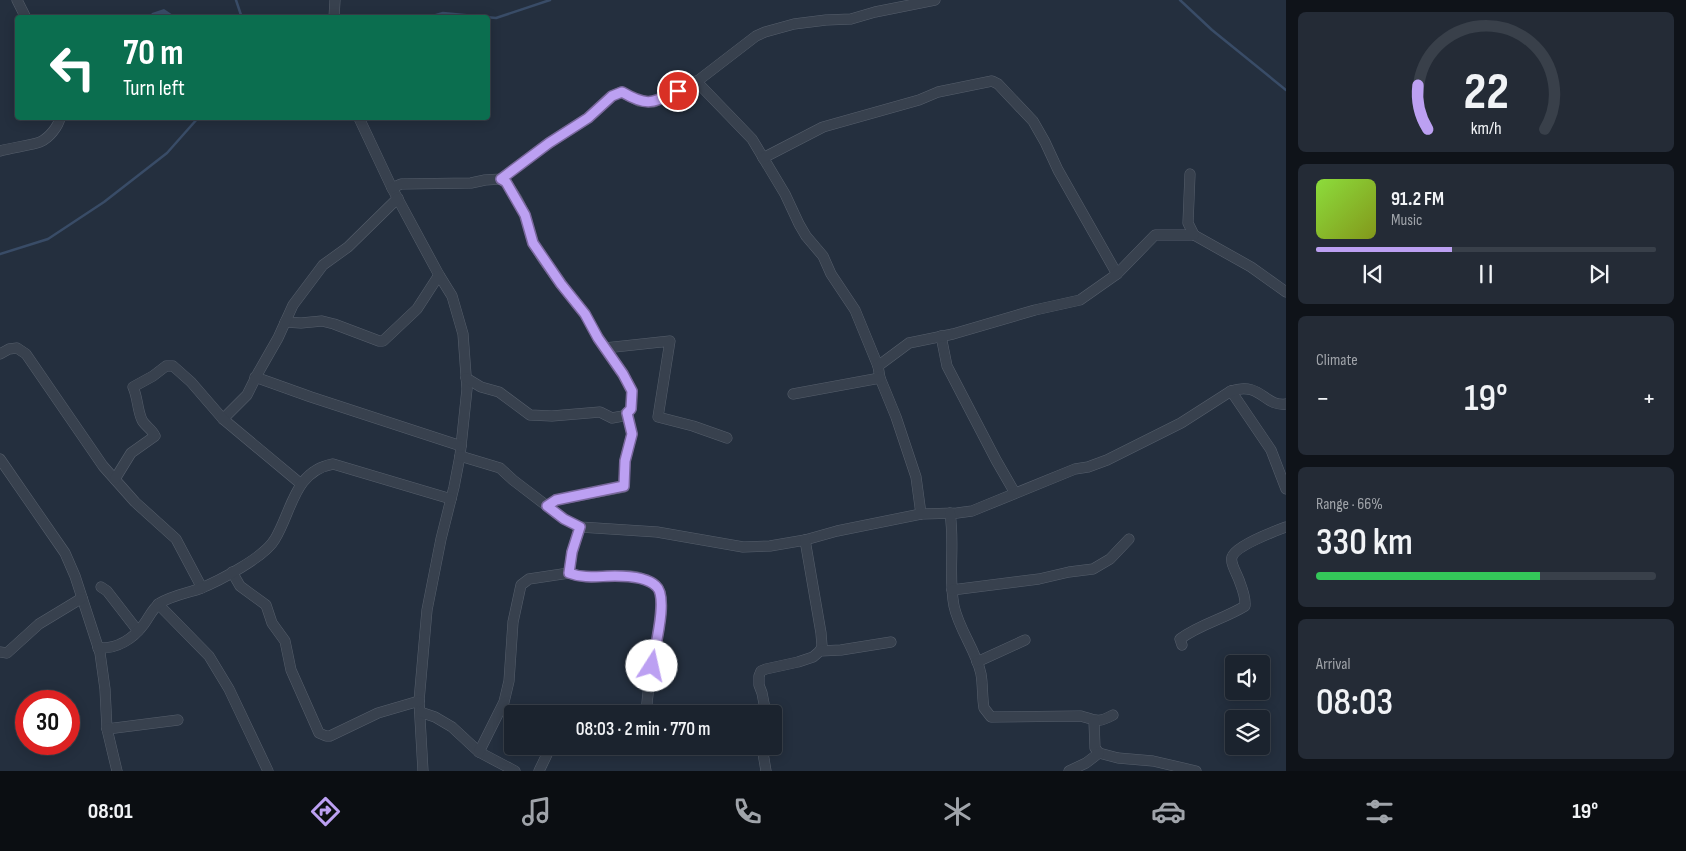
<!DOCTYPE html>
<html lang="en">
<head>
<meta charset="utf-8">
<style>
	body { margin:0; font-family:"Sofia Sans Condensed",sans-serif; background:#242b36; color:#f1f3f6; height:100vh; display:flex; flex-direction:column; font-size:19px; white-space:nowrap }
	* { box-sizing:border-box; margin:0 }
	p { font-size:16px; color:#a0a4aa }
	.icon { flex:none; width:28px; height:28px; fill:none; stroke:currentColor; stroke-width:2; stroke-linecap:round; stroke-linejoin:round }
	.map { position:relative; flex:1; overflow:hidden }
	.side { display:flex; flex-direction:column; gap:12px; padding:12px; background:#0f1319; width:400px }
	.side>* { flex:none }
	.hud { position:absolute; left:15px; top:15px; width:475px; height:105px; border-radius:5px; box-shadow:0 2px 12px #0003,0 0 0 1px #39404a; background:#0b6e4f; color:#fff; overflow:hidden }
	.fabs { position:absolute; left:1225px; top:655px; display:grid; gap:10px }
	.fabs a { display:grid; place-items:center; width:45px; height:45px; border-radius:5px; background:#1b232e; box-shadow:0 2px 12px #0003,0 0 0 1px #39404a; font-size:25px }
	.speed { position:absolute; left:15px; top:690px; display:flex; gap:10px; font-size:25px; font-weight:700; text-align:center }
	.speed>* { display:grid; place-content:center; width:65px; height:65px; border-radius:50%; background:#1b232e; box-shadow:0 2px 12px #0003,0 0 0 1px #39404a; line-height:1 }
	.speed .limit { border:8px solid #d22; background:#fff; color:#111 }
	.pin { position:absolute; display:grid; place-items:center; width:42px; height:42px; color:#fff; margin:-21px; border:2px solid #fff; border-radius:50%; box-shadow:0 1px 5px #0007 }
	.me { position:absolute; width:55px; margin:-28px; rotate:10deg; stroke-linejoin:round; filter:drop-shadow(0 0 4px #0008) }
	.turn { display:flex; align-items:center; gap:18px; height:105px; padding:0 25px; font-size:22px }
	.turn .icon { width:65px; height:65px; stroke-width:2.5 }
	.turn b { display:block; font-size:35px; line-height:42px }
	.big { font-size:38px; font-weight:600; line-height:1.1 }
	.side .tile { flex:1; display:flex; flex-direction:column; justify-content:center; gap:8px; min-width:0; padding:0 18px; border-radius:8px; background:#242b36 }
	.side .dial { align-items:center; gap:0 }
	.dial svg { height:130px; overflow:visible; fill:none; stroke:#39404a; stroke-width:7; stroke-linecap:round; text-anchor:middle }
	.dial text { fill:#f1f3f6; stroke:none }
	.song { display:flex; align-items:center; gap:15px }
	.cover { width:60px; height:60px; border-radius:8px; background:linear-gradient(135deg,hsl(90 70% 55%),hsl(70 70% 35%)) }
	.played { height:5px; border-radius:2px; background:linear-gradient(90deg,#bca0f2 40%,#39404a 40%) }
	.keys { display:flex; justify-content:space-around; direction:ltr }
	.heat { display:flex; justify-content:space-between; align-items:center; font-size:28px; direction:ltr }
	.charge { height:8px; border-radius:4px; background:linear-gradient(90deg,#34c759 66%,#39404a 0) }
	.trip { position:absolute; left:504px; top:705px; width:278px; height:50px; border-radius:5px; background:#1b232e; box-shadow:0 2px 12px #0003,0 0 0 1px #39404a; font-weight:600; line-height:50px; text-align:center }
	.tab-bar { display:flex; height:80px; justify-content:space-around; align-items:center; background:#0b0e12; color:#a0a4aa }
	.tab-bar .icon { width:35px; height:35px }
	.tab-bar .on { color:#bca0f2 }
	.tab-bar b { font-size:22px; color:#f1f3f6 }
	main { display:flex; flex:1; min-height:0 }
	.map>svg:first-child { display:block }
	.water { fill:#394c67 }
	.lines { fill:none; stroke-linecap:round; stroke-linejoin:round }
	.stream { stroke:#394c67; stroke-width:2.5 }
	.minor-casing { stroke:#565f6c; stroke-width:11 }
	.minor { stroke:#38414e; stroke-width:10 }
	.route-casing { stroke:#7a689d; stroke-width:12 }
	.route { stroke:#bca0f2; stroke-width:9 }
</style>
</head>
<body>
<main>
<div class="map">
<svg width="1286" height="771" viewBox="0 0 1286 771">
	<rect width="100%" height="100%" fill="#242f3e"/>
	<polygon class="water" points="164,9 176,17 149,17 152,13"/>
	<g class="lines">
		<g class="stream">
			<polyline points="236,0 242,18"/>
			<polyline points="1180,0 1212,30 1286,90"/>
			<polyline points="426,18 443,13 496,18 550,0"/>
			<polyline points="0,254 48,239 104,202 167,153 198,118"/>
		</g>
		<defs>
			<g id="minor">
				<polyline points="17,0 26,18"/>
				<polyline points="334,18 335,0"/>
				<polyline points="696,81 752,139 785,194 799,224 806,236 823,256 831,274 855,310 878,366 880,378 896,417 916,477 921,514"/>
				<polyline points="359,118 392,188 439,275 452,296 463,334 467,389 460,456 454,487 441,539 427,610 419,701 423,771"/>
				<path d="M0,151C9,148 33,145 40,142C49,138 58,127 60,118"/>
				<polyline points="763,158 823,127 919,100 938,92 992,81 998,84 1033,121 1045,142 1058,170 1117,274"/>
				<polyline points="1190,174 1188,223 1194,235 1251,267 1286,292"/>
				<polyline points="392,188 401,184 471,183 485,180 501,179 549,143 588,118 612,96 621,92 639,101 654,102 691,86 756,36 765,32 794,24 826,20 851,19 875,12 935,0"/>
				<polyline points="285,322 301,323 322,321 334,324 379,341 383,341 417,309 439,275"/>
				<polyline points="941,336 947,366 996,460 1015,493"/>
				<polyline points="605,348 670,341 658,417 693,426 727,438"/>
				<polyline points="0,354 9,349 17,348 26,354 103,466 135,502 176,539 202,588"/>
				<polyline points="878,366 909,343 953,334 1035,310 1080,300 1117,274 1155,235 1194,235"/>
				<polyline points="255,377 311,397 461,446"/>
				<polyline points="466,378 481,387 499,392 530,415 552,416 600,412 612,418 623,416 631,409 632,391 623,374 598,338 585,314 561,284 543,259 533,243 525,215 517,199 506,182 501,179"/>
				<polyline points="1231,391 1271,450 1286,489"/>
				<polyline points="793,394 880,378"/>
				<polyline points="223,419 247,395 258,373 278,338 293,305 323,265 348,247 398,198"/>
				<path d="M460,456L500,468L513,480L564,519L580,527L657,532L743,547L770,546L805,540L837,531L921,514L957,513L972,511L1075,469L1088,467L1107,460L1181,423L1231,391C1261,381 1264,407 1286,404"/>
				<polyline points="0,459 65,553 75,576 100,653 105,689 107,729 117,771"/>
				<path d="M115,479L131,453L155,436C152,429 145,426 142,420C137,409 138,398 133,387L153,376L166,366H173L191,382L223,419L301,484"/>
				<polyline points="547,506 556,500 624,487 625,461 632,434 627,413"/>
				<path d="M950,513C955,544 948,575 954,606C959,630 976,650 981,674C983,685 982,697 984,708L991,717L1081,716C1097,721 1098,723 1113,715"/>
				<path d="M580,527L572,552L569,573C591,582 615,572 638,577C643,579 655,583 658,588C670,605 644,686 647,714"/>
				<polyline points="805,540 821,633 822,646 820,651"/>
				<polyline points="232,572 240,586 266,605 272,623 285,641 291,670 319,733 326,736 330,736 378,713 419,701"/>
				<polyline points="101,587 107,591 138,631"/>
				<polyline points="952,590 1039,579 1069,572 1093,569 1110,559 1129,539"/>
				<polyline points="158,604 209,656 229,689 268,771"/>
				<path d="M1182,645L1180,639C1200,624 1224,619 1245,606C1246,597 1242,588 1239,580C1237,574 1230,563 1232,557C1235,546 1275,531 1286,527"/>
				<path d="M98,648C117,649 133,639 144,624C149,617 153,608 160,603C171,596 187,593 199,589C219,581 265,557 275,539C292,511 294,471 333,464L451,499"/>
				<polyline points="0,652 7,653 39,624 82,598"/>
				<polyline points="977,662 1025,640"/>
				<polyline points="420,712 435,717 452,727 479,752 515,771"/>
				<polyline points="766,714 762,693 759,685 759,676 761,671 766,669 798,662 813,657 820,651 841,650 891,642"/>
				<polyline points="1094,721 1095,748 1099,753 1118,758 1153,761 1196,771"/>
				<polyline points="107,729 178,720"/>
				<polyline points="479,752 504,702 509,681 513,622 521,585 529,579 569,573"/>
				<polyline points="539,771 551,746"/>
				<polyline points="766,771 763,753 767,746"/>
				<polyline points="1069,771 1086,763 1099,753"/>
			</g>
		</defs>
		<use href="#minor" class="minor-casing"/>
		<use href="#minor" class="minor"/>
	</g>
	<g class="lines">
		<defs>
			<path id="route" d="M652,666C654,650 669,597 656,586C647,577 628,576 615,576C599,576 584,579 569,573L572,552L580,527L564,519L547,506L556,500L624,486L625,461L632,434L627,413L631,409L632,391L623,374L598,338L585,314L561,284L533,243L525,215L506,182L501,179L549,143L588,118L612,96L622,92C648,107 652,103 678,91"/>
		</defs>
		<use href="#route" class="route-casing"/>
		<use href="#route" class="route"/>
	</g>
</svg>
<div class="fabs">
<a><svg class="icon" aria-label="sound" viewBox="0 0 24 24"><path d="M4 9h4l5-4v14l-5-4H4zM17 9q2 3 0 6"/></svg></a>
<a><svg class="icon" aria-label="layers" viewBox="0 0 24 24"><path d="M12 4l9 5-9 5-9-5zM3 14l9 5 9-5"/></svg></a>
</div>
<div class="speed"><div class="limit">30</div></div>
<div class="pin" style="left:678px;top:91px;background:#d93025"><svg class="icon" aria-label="arrive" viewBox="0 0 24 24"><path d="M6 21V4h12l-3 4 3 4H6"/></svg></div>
<svg class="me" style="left:652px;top:666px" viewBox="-20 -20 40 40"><circle r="19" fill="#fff"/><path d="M0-13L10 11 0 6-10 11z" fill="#bca0f2"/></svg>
<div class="trip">08:03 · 2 min · 770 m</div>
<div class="hud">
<div class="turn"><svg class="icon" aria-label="left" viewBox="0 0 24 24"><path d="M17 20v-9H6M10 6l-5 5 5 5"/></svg><div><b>70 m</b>Turn left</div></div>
</div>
</div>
<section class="side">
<div class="tile dial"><svg viewBox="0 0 100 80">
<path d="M14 69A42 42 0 1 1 86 69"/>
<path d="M14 69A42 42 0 0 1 8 42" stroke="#bca0f2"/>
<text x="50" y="56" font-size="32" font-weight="700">22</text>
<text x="50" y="72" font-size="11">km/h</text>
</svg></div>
<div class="tile">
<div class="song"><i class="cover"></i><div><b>91.2 FM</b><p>Music</p></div></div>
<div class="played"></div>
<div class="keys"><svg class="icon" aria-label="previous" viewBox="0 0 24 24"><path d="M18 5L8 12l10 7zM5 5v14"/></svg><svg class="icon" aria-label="pause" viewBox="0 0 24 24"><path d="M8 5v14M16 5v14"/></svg><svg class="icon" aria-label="next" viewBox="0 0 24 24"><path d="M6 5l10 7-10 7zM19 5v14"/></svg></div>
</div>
<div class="tile"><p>Climate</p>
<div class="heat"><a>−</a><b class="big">19°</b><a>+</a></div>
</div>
<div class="tile"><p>Range · 66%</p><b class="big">330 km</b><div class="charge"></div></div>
<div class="tile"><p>Arrival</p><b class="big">08:03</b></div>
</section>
</main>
<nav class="tab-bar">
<b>08:01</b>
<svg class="icon on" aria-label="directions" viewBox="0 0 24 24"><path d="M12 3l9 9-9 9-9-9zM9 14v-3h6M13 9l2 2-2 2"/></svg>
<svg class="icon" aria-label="music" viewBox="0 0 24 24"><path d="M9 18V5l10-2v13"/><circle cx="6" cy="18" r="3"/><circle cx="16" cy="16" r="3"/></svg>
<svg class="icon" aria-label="phone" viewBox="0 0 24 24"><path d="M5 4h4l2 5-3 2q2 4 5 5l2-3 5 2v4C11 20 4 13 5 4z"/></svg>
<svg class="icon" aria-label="climate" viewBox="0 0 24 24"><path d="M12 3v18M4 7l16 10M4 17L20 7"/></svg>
<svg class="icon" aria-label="car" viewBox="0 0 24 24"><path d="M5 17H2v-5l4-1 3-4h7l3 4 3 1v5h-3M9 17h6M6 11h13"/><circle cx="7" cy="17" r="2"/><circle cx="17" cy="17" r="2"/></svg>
<svg class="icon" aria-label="filters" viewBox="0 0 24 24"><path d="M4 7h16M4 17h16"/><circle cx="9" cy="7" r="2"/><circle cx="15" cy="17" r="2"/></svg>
<b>19°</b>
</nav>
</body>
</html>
